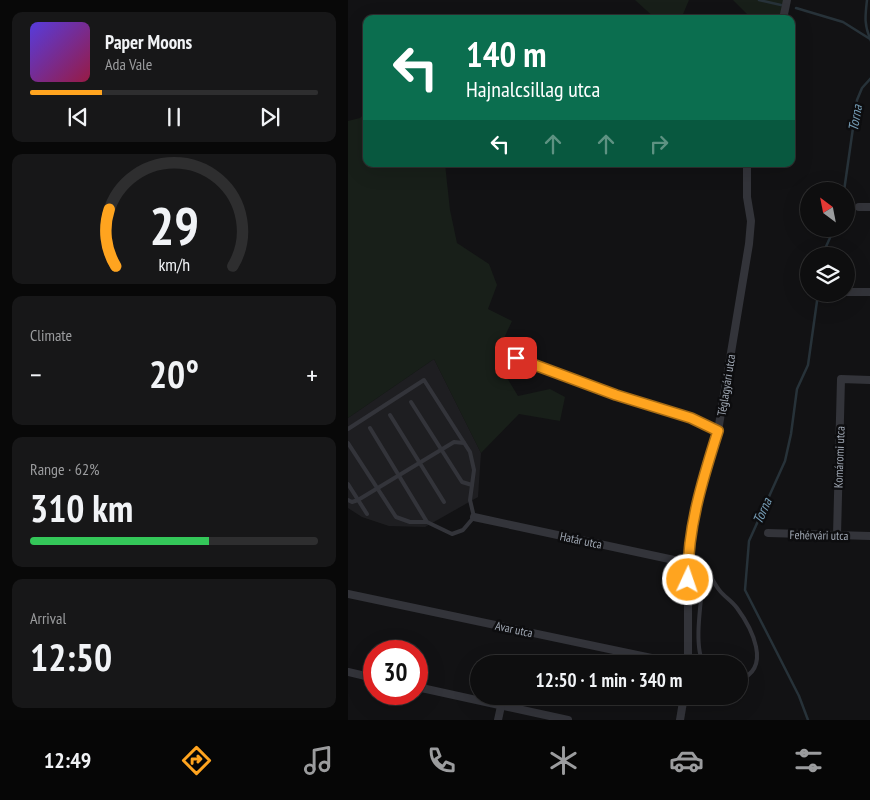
<!DOCTYPE html>
<html lang="en">
<head>
<meta charset="utf-8">
<style>
	body { margin:0; font-family:"PT Sans Narrow",sans-serif; background:#171718; color:#f1f3f6; height:100vh; display:flex; flex-direction:column; font-size:19px; white-space:nowrap }
	* { box-sizing:border-box; margin:0 }
	p { font-size:16px; color:#9b9c9e }
	.icon { flex:none; width:28px; height:28px; fill:none; stroke:currentColor; stroke-width:2; stroke-linecap:round; stroke-linejoin:round }
	.map { position:relative; flex:1; overflow:hidden }
	.details { display:flex; flex-direction:column; gap:12px; padding:12px; background:#080808; width:348px }
	.details>* { flex:none }
	.banner { position:absolute; left:15px; top:15px; width:432px; height:152px; border-radius:10px; box-shadow:0 5px 20px #0002,0 0 0 1px #2e2e2f; background:#0b6e4f; color:#fff; overflow:hidden }
	.needle { width:32px; rotate:328deg }
	.fabs { position:absolute; left:452px; top:182px; display:grid; gap:10px }
	.fabs a { display:grid; place-items:center; width:55px; height:55px; border-radius:50%; background:#0e0e0f; box-shadow:0 5px 20px #0002,0 0 0 1px #2e2e2f; font-size:25px }
	.speed { position:absolute; left:15px; top:640px; display:flex; gap:10px; font-size:25px; font-weight:700; text-align:center }
	.speed>* { display:grid; place-content:center; width:65px; height:65px; border-radius:50%; background:#0e0e0f; box-shadow:0 5px 20px #0002,0 0 0 1px #2e2e2f; line-height:1 }
	.speed .limit { border:8px solid #d22; background:#fff; color:#111 }
	.pin { position:absolute; display:grid; place-items:center; width:42px; height:42px; color:#fff; margin:-21px; border-radius:10px; box-shadow:0 2px 8px #0006 }
	.me { position:absolute; width:55px; margin:-28px; rotate:3deg; stroke-linejoin:round; filter:drop-shadow(0 0 4px #0008) }
	.turn { display:flex; align-items:center; gap:18px; height:105px; padding:0 20px; font-size:22px }
	.turn .icon { width:65px; height:65px; stroke-width:2.5 }
	.turn b { display:block; font-size:35px; line-height:42px }
	.lanes { display:flex; align-items:center; height:48px; padding:0 20px; background:#0003; justify-content:center; gap:25px; direction:ltr }
	.lanes .off { opacity:.35 }
	.big { font-size:38px; font-weight:700; line-height:1.1 }
	.details .tile { flex:1; display:flex; flex-direction:column; justify-content:center; gap:8px; min-width:0; padding:0 18px; border-radius:10px; background:#171718 }
	.details .dial { align-items:center; gap:0 }
	.dial svg { height:130px; overflow:visible; fill:none; stroke:#2e2e2f; stroke-width:7; stroke-linecap:round; text-anchor:middle }
	.dial text { fill:#f1f3f6; stroke:none }
	.song { display:flex; align-items:center; gap:15px }
	.cover { width:60px; height:60px; border-radius:8px; background:linear-gradient(135deg,hsl(250 70% 55%),hsl(340 70% 35%)) }
	.played { height:5px; border-radius:2px; background:linear-gradient(90deg,#ffa41f 25%,#2e2e2f 25%) }
	.keys { display:flex; justify-content:space-around; direction:ltr }
	.heat { display:flex; justify-content:space-between; align-items:center; font-size:28px; direction:ltr }
	.charge { height:8px; border-radius:4px; background:linear-gradient(90deg,#34c759 62%,#2e2e2f 0) }
	.trip { position:absolute; left:122px; top:655px; width:278px; height:50px; border-radius:25px; background:#0e0e0f; box-shadow:0 5px 20px #0002,0 0 0 1px #2e2e2f; font-weight:700; line-height:50px; text-align:center }
	.tabs { display:flex; height:80px; justify-content:space-around; align-items:center; background:#060606; color:#9b9c9e }
	.tabs .icon { width:35px; height:35px }
	.tabs .selected { color:#ffa41f }
	.tabs b { font-size:22px; color:#f1f3f6 }
	main { display:flex; flex:1; min-height:0 }
	.map>svg:first-child { display:block }
	.built { fill:#1e1e21 }
	.green { fill:#181f19 }
	.lines { fill:none; stroke-linecap:round; stroke-linejoin:round }
	.stream { stroke:#273239; stroke-width:2.5 }
	.service { stroke:#33343a; stroke-width:4 }
	.minor { stroke:#33343a; stroke-width:8 }
	.route-casing { stroke:#a66b14; stroke-width:12 }
	.route { stroke:#ffa41f; stroke-width:9 }
	.labels { text-anchor:middle; dominant-baseline:central; stroke-width:5; stroke-linejoin:round; paint-order:stroke }
	.street-label { font-size:12px; fill:#a2aab6; stroke:#0d0d0f }
	.water-label { font-size:14px; font-style:italic; fill:#759cb5; stroke:#0d0d0f }
</style>
</head>
<body>
<main>
<section class="details">
<div class="tile">
<div class="song"><i class="cover"></i><div><b>Paper Moons</b><p>Ada Vale</p></div></div>
<div class="played"></div>
<div class="keys"><svg class="icon" aria-label="previous" viewBox="0 0 24 24"><path d="M18 5L8 12l10 7zM5 5v14"/></svg><svg class="icon" aria-label="pause" viewBox="0 0 24 24"><path d="M8 5v14M16 5v14"/></svg><svg class="icon" aria-label="next" viewBox="0 0 24 24"><path d="M6 5l10 7-10 7zM19 5v14"/></svg></div>
</div>
<div class="tile dial"><svg viewBox="0 0 100 80">
<path d="M14 69A42 42 0 1 1 86 69"/>
<path d="M14 69A42 42 0 0 1 10 34" stroke="#ffa41f"/>
<text x="50" y="56" font-size="32" font-weight="700">29</text>
<text x="50" y="72" font-size="11">km/h</text>
</svg></div>
<div class="tile"><p>Climate</p>
<div class="heat"><a>−</a><b class="big">20°</b><a>+</a></div>
</div>
<div class="tile"><p>Range · 62%</p><b class="big">310 km</b><div class="charge"></div></div>
<div class="tile"><p>Arrival</p><b class="big">12:50</b></div>
</section>
<div class="map">
<svg width="523" height="720" viewBox="0 0 523 720">
	<rect width="100%" height="100%" fill="#121214"/>
	<polygon class="built" points="86,359 133,453 130,497 77,527 41,526 14,517 0,508 0,418"/>
	<g class="green">
		<polygon points="287,0 341,0 333,19 308,19"/>
		<polygon points="385,0 438,0 438,19 404,19"/>
		<polygon points="19,111 19,164 97,164 102,210 109,243 141,264 149,285 140,309 164,321 147,358 170,396 202,389 217,397 212,421 171,414 133,453 86,359 0,418 0,121 12,118"/>
	</g>
	<g class="lines">
		<g class="stream">
			<polyline points="411,0 433,5"/>
			<path d="M519,0C517,17 516,25 523,41"/>
			<polyline points="448,8 495,22 522,39"/>
			<polyline points="496,191 509,100 514,88 523,78"/>
			<polyline points="476,256 476,251 486,229"/>
			<polyline points="460,720 451,696 397,590 401,541 437,461 443,434 449,389 460,365 470,294"/>
		</g>
		<g class="service">
			<polyline points="63,402 114,482 124,485"/>
			<polyline points="42,415 96,502"/>
			<polyline points="0,429 76,380 122,452 126,470 122,500 126,517 115,530 104,534 79,522 22,428"/>
			<polyline points="0,443 48,517 62,522 79,522"/>
			<polyline points="0,484 19,514"/>
			<polyline points="0,500 4,502 10,500 106,442 116,443"/>
			<path d="M340,558C346,561 353,563 357,568C363,575 366,584 372,591C377,597 384,601 389,608C403,627 425,668 391,680"/>
			<path d="M356,664C344,646 355,592 356,569"/>
		</g>
		<g class="minor">
			<polyline points="435,19 439,0"/>
			<polyline points="511,207 523,207"/>
			<polyline points="499,292 523,292"/>
			<polyline points="168,358 268,395 343,418 370,431"/>
			<polyline points="126,517 340,563"/>
			<polyline points="420,533 523,536"/>
			<polyline points="489,535 493,379 523,380"/>
			<polyline points="0,594 332,664"/>
			<polyline points="340,664 340,563 352,487 370,431 401,244 403,221 399,197 399,164"/>
			<polyline points="0,672 26,678"/>
			<polyline points="69,687 220,720"/>
			<polyline points="150,720 153,706"/>
			<polyline points="332,720 336,696"/>
		</g>
	</g>
	<g class="lines">
		<defs>
			<path id="route" d="M168,358L268,395L343,418L370,431C355,478 339,529 340,580"/>
		</defs>
		<use href="#route" class="route-casing"/>
		<use href="#route" class="route"/>
	</g>
	<g class="labels">
		<g class="street-label">
			<text transform="translate(378 385) rotate(-81)">Téglagyári utca</text>
			<text transform="translate(491 457) rotate(-88)">Komáromi utca</text>
			<text transform="translate(471 535) rotate(1)">Fehérvári utca</text>
			<text transform="translate(233 540) rotate(12)">Határ utca</text>
			<text transform="translate(166 629) rotate(12)">Avar utca</text>
		</g>
		<g class="water-label">
			<text transform="translate(507 118) rotate(-81)">Torna</text>
			<text transform="translate(414 511) rotate(-66)">Torna</text>
		</g>
	</g>
</svg>
<div class="fabs">
<a><svg class="needle" viewBox="-14 -14 28 28"><path d="M0-13l5 13h-10z" fill="#e53935"/><path d="M0 13l5-13h-10z" fill="#9b9c9e"/></svg></a>
<a><svg class="icon" aria-label="layers" viewBox="0 0 24 24"><path d="M12 4l9 5-9 5-9-5zM3 14l9 5 9-5"/></svg></a>
</div>
<div class="speed"><div class="limit">30</div></div>
<div class="pin" style="left:168px;top:358px;background:#d93025"><svg class="icon" aria-label="arrive" viewBox="0 0 24 24"><path d="M6 21V4h12l-3 4 3 4H6"/></svg></div>
<svg class="me" style="left:340px;top:580px" viewBox="-20 -20 40 40"><circle r="17" fill="#ffa41f" stroke="#fff" stroke-width="3"/><path d="M0-11L8 9 0 5-8 9z" fill="#fff"/></svg>
<div class="trip">12:50 · 1 min · 340 m</div>
<div class="banner">
<div class="turn"><svg class="icon" aria-label="left" viewBox="0 0 24 24"><path d="M17 20v-9H6M10 6l-5 5 5 5"/></svg><div><b>140 m</b>Hajnalcsillag utca</div></div>
<div class="lanes"><svg class="icon" aria-label="left" viewBox="0 0 24 24"><path d="M17 20v-9H6M10 6l-5 5 5 5"/></svg><svg class="icon off" aria-label="ahead" viewBox="0 0 24 24"><path d="M12 20V5M6 11l6-6 6 6"/></svg><svg class="icon off" aria-label="ahead" viewBox="0 0 24 24"><path d="M12 20V5M6 11l6-6 6 6"/></svg><svg class="icon off" aria-label="right" viewBox="0 0 24 24"><path d="M7 20v-9h11M14 6l5 5-5 5"/></svg></div>
</div>
</div>
</main>
<nav class="tabs">
<b>12:49</b>
<svg class="icon selected" aria-label="directions" viewBox="0 0 24 24"><path d="M12 3l9 9-9 9-9-9zM9 14v-3h6M13 9l2 2-2 2"/></svg>
<svg class="icon" aria-label="music" viewBox="0 0 24 24"><path d="M9 18V5l10-2v13"/><circle cx="6" cy="18" r="3"/><circle cx="16" cy="16" r="3"/></svg>
<svg class="icon" aria-label="phone" viewBox="0 0 24 24"><path d="M5 4h4l2 5-3 2q2 4 5 5l2-3 5 2v4C11 20 4 13 5 4z"/></svg>
<svg class="icon" aria-label="climate" viewBox="0 0 24 24"><path d="M12 3v18M4 7l16 10M4 17L20 7"/></svg>
<svg class="icon" aria-label="car" viewBox="0 0 24 24"><path d="M5 17H2v-5l4-1 3-4h7l3 4 3 1v5h-3M9 17h6M6 11h13"/><circle cx="7" cy="17" r="2"/><circle cx="17" cy="17" r="2"/></svg>
<svg class="icon" aria-label="filters" viewBox="0 0 24 24"><path d="M4 7h16M4 17h16"/><circle cx="9" cy="7" r="2"/><circle cx="15" cy="17" r="2"/></svg>
</nav>
</body>
</html>
